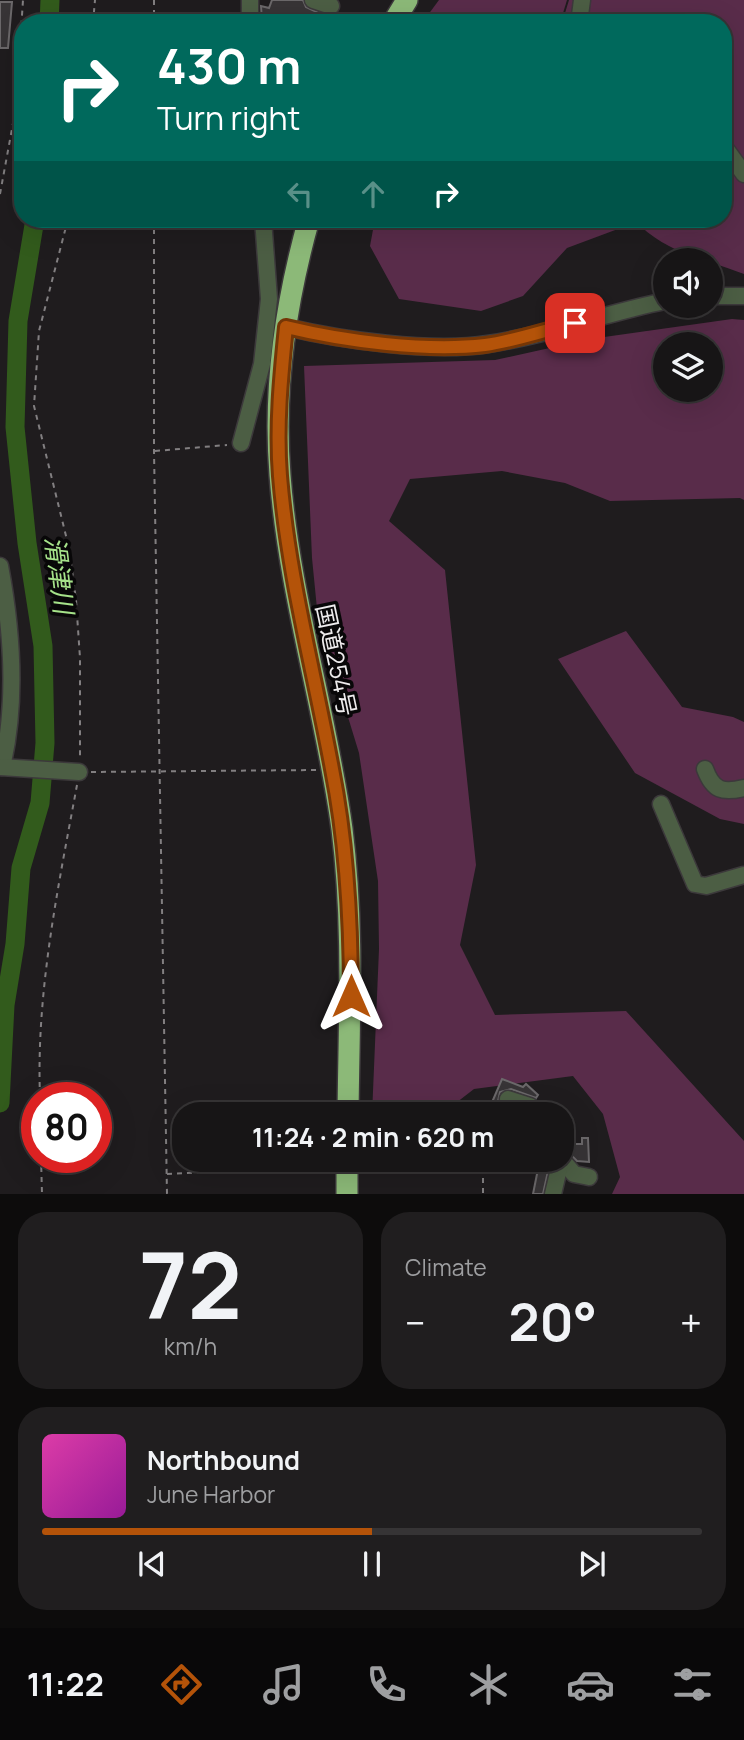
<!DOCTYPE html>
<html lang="en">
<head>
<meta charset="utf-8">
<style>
	body { margin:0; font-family:Manrope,"Noto Sans JP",sans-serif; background:#201e1f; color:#f1f3f6; height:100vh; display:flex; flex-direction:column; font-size:26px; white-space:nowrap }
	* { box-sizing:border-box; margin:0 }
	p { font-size:23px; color:#9e9fa1 }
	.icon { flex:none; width:38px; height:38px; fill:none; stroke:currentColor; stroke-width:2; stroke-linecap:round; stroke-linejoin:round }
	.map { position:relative; height:1194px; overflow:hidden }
	.side { display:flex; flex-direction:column; gap:18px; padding:18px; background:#0d0c0c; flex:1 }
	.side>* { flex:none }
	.hud { position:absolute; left:14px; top:14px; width:718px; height:214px; border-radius:28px; box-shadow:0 7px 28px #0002,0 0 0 2px #363435; background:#00695c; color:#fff; overflow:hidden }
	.buttons { position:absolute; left:653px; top:248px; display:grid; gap:14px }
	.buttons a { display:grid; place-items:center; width:70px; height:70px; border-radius:50%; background:#171516; box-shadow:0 7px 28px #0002,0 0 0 2px #363435; font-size:35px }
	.speed { position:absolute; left:21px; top:1082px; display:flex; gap:14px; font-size:35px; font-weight:700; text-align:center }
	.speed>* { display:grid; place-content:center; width:91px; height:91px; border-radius:50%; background:#171516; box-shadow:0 7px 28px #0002,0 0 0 2px #363435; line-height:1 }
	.speed .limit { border:10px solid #d22; background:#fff; color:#111 }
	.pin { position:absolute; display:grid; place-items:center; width:60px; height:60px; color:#fff; margin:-30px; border-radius:14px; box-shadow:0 4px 10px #0006 }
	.me { position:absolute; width:77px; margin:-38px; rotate:0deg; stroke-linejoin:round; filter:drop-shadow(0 0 5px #0008) }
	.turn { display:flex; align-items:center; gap:24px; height:147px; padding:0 28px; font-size:32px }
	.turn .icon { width:91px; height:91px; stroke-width:2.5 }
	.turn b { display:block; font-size:49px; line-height:60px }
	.lanes { display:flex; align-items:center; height:66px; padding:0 28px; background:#0003; justify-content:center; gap:35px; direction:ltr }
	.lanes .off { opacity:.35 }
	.big { font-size:52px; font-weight:700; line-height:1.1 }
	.side .widget { flex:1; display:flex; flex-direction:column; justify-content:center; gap:10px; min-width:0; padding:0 24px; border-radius:28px; background:#201e1f }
	.side .dial { align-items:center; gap:0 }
	.dial b { font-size:91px; line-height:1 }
	.song { display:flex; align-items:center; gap:21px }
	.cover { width:84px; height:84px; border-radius:10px; background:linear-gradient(135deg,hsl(320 70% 55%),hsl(300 70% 35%)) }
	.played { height:7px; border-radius:4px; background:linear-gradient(90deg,#b45309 50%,#363435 50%) }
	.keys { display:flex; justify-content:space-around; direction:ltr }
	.heat { display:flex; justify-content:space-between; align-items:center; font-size:38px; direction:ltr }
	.side .tiles { flex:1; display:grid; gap:18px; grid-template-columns:1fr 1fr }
	.widget:last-child { grid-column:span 2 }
	.trip { position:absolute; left:172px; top:1102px; width:402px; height:70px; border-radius:28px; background:#171516; box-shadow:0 7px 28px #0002,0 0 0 2px #363435; font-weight:700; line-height:70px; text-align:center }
	.tab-bar { display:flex; height:112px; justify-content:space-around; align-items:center; background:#090809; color:#9e9fa1 }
	.tab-bar .icon { width:49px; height:49px }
	.tab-bar .active { color:#b45309 }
	.tab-bar b { font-size:32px; color:#f1f3f6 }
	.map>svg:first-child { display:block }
	.green { fill:#592c4a; fill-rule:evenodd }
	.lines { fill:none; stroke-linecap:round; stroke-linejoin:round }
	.river { stroke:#325b1c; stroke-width:19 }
	.building { fill:#373436; stroke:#6b686a; stroke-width:2 }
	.minor-casing { stroke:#3c393b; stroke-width:19 }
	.highway-casing { stroke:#3c393b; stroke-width:24 }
	.path { stroke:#827f81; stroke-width:2; stroke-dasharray:5 5; stroke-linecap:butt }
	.minor { stroke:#4c5e44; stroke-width:16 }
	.highway { stroke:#8cb978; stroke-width:21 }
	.route-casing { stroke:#753606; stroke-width:18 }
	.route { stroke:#b45309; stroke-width:12 }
	.labels { text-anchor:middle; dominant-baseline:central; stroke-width:7; stroke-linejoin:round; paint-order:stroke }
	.street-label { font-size:24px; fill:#eeeced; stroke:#080708 }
	.water-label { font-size:26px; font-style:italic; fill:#a6e38a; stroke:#080708 }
</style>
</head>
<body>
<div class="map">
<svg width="744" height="1194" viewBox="0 0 744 1194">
	<rect width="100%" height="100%" fill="#1f1c1e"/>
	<g class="green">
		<polygon points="439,0 567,0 560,23 422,23"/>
		<path d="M569,0H744V274C702,258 667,254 633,219H723V23H562Z"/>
		<polygon points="375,219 628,219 634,223 567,248 523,296 481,311 399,299 370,246"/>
		<path d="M732,319L744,320V500L740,498L610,501L565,483L502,471L410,479L389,521L445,570L476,865L460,945L495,1015L626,1011L744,1141V1194H612L620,1177L603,1114L573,1076L474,1089L452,1106L417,1115H372L379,949L378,881L359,753L318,619L312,558L304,366L495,360L590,339ZM665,345H710V390H665Z"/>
		<polygon points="626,631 682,707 733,717 744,722 744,824 720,819 635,773 558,659"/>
	</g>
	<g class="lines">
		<g class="river">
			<polyline points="49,23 50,0"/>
			<polyline points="0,1103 5,1005 15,944 21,868 40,803 45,743 43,646 27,543 15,427 18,321 35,219"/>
		</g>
	</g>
	<g class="building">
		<polygon points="272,0 303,0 306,7 321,14 314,23 262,21 261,6 269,8"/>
		<polygon points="0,2 12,2 8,48 0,48"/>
		<polygon points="502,1079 523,1087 526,1084 538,1095 536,1098 511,1089 500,1092 498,1101 501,1107 522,1115 490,1115 493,1108 490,1107"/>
		<polygon points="582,1138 588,1138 589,1162 577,1161 572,1156 573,1144 582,1144"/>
		<polygon points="538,1169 548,1171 543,1194 533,1194"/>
	</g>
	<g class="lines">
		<defs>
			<g id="minor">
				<polyline points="313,0 331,6"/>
				<polyline points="250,23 250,0"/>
				<polyline points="579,23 582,0"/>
				<polyline points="723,145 744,174"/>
				<polyline points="710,296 744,296"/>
				<path d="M286,327C341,340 432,353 488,344C548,335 606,313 665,301"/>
				<polyline points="241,443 262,364 269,299 263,219"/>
				<path d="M0,566C12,630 17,703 2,767"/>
				<polyline points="0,767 79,772"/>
				<path d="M705,769C713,791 723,793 744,788"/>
				<polyline points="661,804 695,884 706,886 744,875"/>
				<polyline points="508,1099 530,1106 533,1115"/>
				<polyline points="562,1160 574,1174 589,1177"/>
				<polyline points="461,1162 461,1160"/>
				<polyline points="480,1163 503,1160"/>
				<polyline points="553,1194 561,1160"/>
			</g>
			<g id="highway">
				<polyline points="393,23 407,0"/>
				<path d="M309,219C286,301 273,390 280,475C289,595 326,711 342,829C354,925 349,1019 348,1115"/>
				<polyline points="347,1194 347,1160"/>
			</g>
		</defs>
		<use href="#minor" class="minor-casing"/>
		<use href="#highway" class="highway-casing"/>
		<g class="path">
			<polyline points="154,0 154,23"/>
			<polyline points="93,23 95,0"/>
			<polyline points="0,194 16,107 23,0"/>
			<polyline points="68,219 39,331 34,406 69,548 76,600 80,658 80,758"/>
			<polyline points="154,219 154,451 167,1194"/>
			<polyline points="155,451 227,445"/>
			<polyline points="91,772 316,770"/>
			<path d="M40,1097C36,992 58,888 77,785"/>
			<polyline points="41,1157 42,1194"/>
			<polyline points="362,1164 447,1162"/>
			<polyline points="167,1174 332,1165"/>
			<polyline points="483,1178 483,1194"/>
		</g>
		<use href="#minor" class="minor"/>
		<use href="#highway" class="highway"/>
	</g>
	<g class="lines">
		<defs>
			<path id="route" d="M351,996C351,920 347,844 332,769C314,671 288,575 280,476C276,426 281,376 286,327C344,341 425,352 485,345C515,341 545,330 575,323"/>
		</defs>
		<use href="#route" class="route-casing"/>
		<use href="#route" class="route"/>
	</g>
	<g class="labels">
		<g class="street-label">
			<text transform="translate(337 660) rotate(78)">国道254号</text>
		</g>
		<g class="water-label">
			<text transform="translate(60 575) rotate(83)">滑津川</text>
		</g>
	</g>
</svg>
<div class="buttons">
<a><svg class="icon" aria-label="sound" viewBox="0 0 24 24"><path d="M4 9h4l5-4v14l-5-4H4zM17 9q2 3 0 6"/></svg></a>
<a><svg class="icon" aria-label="layers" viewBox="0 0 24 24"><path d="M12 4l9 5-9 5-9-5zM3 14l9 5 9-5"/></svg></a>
</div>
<div class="speed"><div class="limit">80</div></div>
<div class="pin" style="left:575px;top:323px;background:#d93025"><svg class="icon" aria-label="arrive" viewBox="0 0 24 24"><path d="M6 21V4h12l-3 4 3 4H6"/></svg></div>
<svg class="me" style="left:351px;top:996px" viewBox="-20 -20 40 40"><path d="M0-17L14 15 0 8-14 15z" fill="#b45309" stroke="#fff" stroke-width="4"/></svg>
<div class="trip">11:24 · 2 min · 620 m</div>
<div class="hud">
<div class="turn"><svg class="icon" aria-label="right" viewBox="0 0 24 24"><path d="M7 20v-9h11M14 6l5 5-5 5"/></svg><div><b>430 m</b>Turn right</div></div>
<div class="lanes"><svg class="icon off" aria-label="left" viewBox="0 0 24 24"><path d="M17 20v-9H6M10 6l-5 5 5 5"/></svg><svg class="icon off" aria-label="ahead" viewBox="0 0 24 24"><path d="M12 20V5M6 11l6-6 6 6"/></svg><svg class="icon" aria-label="right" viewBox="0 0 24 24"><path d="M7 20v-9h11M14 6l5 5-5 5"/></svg></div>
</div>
</div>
<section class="side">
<div class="tiles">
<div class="widget dial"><b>72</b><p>km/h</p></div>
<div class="widget"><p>Climate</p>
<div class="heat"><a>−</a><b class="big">20°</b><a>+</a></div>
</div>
<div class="widget">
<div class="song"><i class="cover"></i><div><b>Northbound</b><p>June Harbor</p></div></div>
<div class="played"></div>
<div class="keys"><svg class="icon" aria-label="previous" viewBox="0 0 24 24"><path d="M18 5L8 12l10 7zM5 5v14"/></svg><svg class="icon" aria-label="pause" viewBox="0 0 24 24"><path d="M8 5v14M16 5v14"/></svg><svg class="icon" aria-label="next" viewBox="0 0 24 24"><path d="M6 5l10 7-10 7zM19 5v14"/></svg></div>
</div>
</div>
</section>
<nav class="tab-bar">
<b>11:22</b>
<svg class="icon active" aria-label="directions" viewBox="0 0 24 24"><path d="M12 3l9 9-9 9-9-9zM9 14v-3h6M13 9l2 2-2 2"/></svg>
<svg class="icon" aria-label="music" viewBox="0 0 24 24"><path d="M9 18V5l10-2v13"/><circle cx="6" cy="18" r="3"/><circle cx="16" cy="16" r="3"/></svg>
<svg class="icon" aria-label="phone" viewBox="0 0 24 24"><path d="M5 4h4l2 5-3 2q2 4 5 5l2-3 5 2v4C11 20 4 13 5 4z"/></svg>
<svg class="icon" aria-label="climate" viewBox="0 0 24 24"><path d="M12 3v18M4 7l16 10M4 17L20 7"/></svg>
<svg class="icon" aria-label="car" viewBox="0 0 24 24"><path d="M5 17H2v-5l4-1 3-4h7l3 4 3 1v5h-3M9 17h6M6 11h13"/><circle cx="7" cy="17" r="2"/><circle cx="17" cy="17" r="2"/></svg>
<svg class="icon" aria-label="filters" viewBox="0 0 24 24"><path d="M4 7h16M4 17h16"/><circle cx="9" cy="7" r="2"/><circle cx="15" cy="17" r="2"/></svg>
</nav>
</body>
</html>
